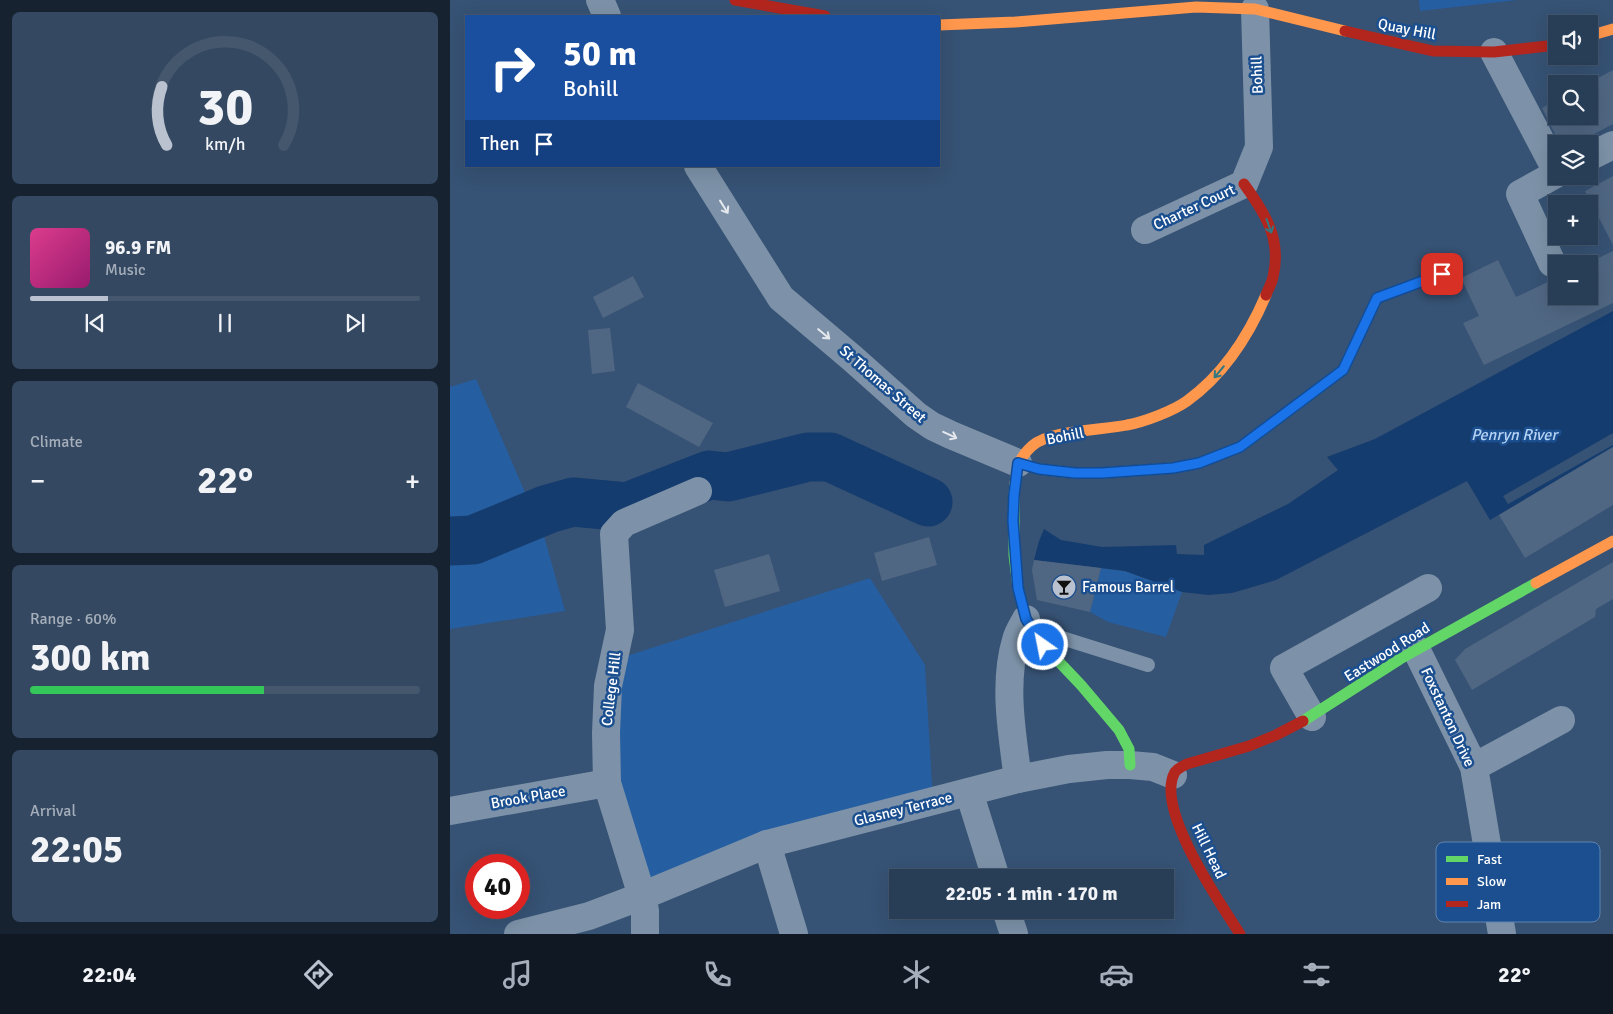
<!DOCTYPE html>
<html lang="en">
<head>
<meta charset="utf-8">
<style>
	body { margin:0; font-family:Signika,sans-serif; background:#344961; color:#f1f3f6; height:100vh; display:flex; flex-direction:column; font-size:19px; white-space:nowrap }
	* { box-sizing:border-box; margin:0 }
	p { font-size:16px; color:#a5aeba }
	.icon { flex:none; width:28px; height:28px; fill:none; stroke:currentColor; stroke-width:2; stroke-linecap:round; stroke-linejoin:round }
	.map { position:relative; flex:1; overflow:hidden }
	.drawer { display:flex; flex-direction:column; gap:12px; padding:12px; background:#162230; width:450px }
	.drawer>* { flex:none }
	.top-card { position:absolute; left:15px; top:15px; width:475px; height:152px; border-radius:0px; box-shadow:0 5px 20px #0002,0 0 0 1px #44576d; background:#1a4fa0; color:#fff; overflow:hidden }
	.controls { position:absolute; left:1098px; top:15px; display:grid; gap:10px }
	.controls a { display:grid; place-items:center; width:50px; height:50px; border-radius:0px; background:#283e57; box-shadow:0 5px 20px #0002,0 0 0 1px #44576d; font-size:25px }
	.speed { position:absolute; left:15px; top:854px; display:flex; gap:10px; font-size:25px; font-weight:700; text-align:center }
	.speed>* { display:grid; place-content:center; width:65px; height:65px; border-radius:50%; background:#283e57; box-shadow:0 5px 20px #0002,0 0 0 1px #44576d; line-height:1 }
	.speed .limit { border:8px solid #d22; background:#fff; color:#111 }
	.pin { position:absolute; display:grid; place-items:center; width:42px; height:42px; color:#fff; margin:-21px; border-radius:10px; box-shadow:0 2px 8px #0006 }
	.me { position:absolute; width:55px; margin:-28px; rotate:327deg; stroke-linejoin:round; filter:drop-shadow(0 0 4px #0008) }
	.turn { display:flex; align-items:center; gap:18px; height:105px; padding:0 15px; font-size:22px }
	.turn .icon { width:65px; height:65px; stroke-width:2.5 }
	.turn b { display:block; font-size:35px; line-height:42px }
	.then { display:flex; align-items:center; height:48px; padding:0 15px; background:#0003; gap:10px; font-size:19px }
	.big { font-size:38px; font-weight:700; line-height:1.1 }
	.drawer .widget { flex:1; display:flex; flex-direction:column; justify-content:center; gap:8px; min-width:0; padding:0 18px; border-radius:8px; background:#344961 }
	.drawer .dial { align-items:center; gap:0 }
	.dial svg { height:130px; overflow:visible; fill:none; stroke:#44576d; stroke-width:7; stroke-linecap:round; text-anchor:middle }
	.dial text { fill:#f1f3f6; stroke:none }
	.song { display:flex; align-items:center; gap:15px }
	.cover { width:60px; height:60px; border-radius:8px; background:linear-gradient(135deg,hsl(330 70% 55%),hsl(320 70% 35%)) }
	.played { height:5px; border-radius:2px; background:linear-gradient(90deg,#b9c2ce 20%,#44576d 20%) }
	.keys { display:flex; justify-content:space-around; direction:ltr }
	.heat { display:flex; justify-content:space-between; align-items:center; font-size:28px; direction:ltr }
	.charge { height:8px; border-radius:4px; background:linear-gradient(90deg,#34c759 60%,#44576d 0) }
	.trip { position:absolute; left:439px; top:869px; width:285px; height:50px; border-radius:0px; background:#283e57; box-shadow:0 5px 20px #0002,0 0 0 1px #44576d; font-weight:700; line-height:50px; text-align:center }
	.tab-bar { display:flex; height:80px; justify-content:space-around; align-items:center; background:#101923; color:#a5aeba }
	.tab-bar .icon { width:35px; height:35px }
	.tab-bar .active { color:#b9c2ce }
	.tab-bar b { font-size:22px; color:#f1f3f6 }
	main { display:flex; flex:1; min-height:0 }
	.map>svg:first-child { display:block }
	.green { fill:#265fa1 }
	.water { fill:#153c6e }
	.pier { fill:#365274 }
	.lines { fill:none; stroke-linecap:round; stroke-linejoin:round }
	.river { stroke:#153c6e; stroke-width:49 }
	.building { fill:#506783 }
	.lane { stroke:#7d92a8; stroke-width:14 }
	.street { stroke:#7d92a8; stroke-width:28 }
	.fast { stroke:#63d668; stroke-width:11 }
	.slow { stroke:#ff974d; stroke-width:11 }
	.jam { stroke:#b3261e; stroke-width:11 }
	.oneway { stroke:#e5e9ee }
	.oneway2 { stroke:#317883 }
	.route-casing { stroke:#114b97; stroke-width:12 }
	.route { stroke:#1a73e8; stroke-width:9 }
	.labels { text-anchor:middle; dominant-baseline:central; stroke-width:5; stroke-linejoin:round; paint-order:stroke }
	.street-label { font-size:15px; fill:#fff; stroke:#1b4f8f }
	.poi-label { font-size:15px; fill:#fff; stroke:#1b4f8f; text-anchor:start }
	.water-label { font-size:16px; font-style:italic; fill:#b5d3f5; stroke:#1b4f8f }
	.key { fill:#1b4f8f; stroke:#5f84b1; stroke-width:1 }
	.key-label { font-size:14px; fill:#fff }
</style>
</head>
<body>
<main>
<section class="drawer">
<div class="widget dial"><svg viewBox="0 0 100 80">
<path d="M14 69A42 42 0 1 1 86 69"/>
<path d="M14 69A42 42 0 0 1 11 33" stroke="#b9c2ce"/>
<text x="50" y="56" font-size="32" font-weight="700">30</text>
<text x="50" y="72" font-size="11">km/h</text>
</svg></div>
<div class="widget">
<div class="song"><i class="cover"></i><div><b>96.9 FM</b><p>Music</p></div></div>
<div class="played"></div>
<div class="keys"><svg class="icon" aria-label="previous" viewBox="0 0 24 24"><path d="M18 5L8 12l10 7zM5 5v14"/></svg><svg class="icon" aria-label="pause" viewBox="0 0 24 24"><path d="M8 5v14M16 5v14"/></svg><svg class="icon" aria-label="next" viewBox="0 0 24 24"><path d="M6 5l10 7-10 7zM19 5v14"/></svg></div>
</div>
<div class="widget"><p>Climate</p>
<div class="heat"><a>−</a><b class="big">22°</b><a>+</a></div>
</div>
<div class="widget"><p>Range · 60%</p><b class="big">300 km</b><div class="charge"></div></div>
<div class="widget"><p>Arrival</p><b class="big">22:05</b></div>
</section>
<div class="map">
<svg width="1163" height="934" viewBox="0 0 1163 934">
	<rect width="100%" height="100%" fill="#365274"/>
	<g class="green">
		<polygon points="969,0 1068,0 970,11"/>
		<polygon points="26,379 94,536 115,611 0,629 0,387"/>
		<polygon points="651,568 675,571 732,592 716,637 658,622 640,612"/>
		<polygon points="420,578 475,665 483,801 192,896 157,783 164,660"/>
	</g>
	<polygon class="water" points="1163,311 1163,447 1040,520 1017,481 826,580 782,593 758,595 732,592 675,571 584,560 589,541 594,529 611,540 652,547 726,545 727,554 754,555 754,545 838,504 888,470 877,457 925,439"/>
	<polygon class="pier" points="1163,433 1163,445 1058,504 1053,496"/>
	<g class="lines">
		<polyline class="river" points="0,541 23,540 98,509 123,502 177,507 259,475 278,477 358,457 380,457 478,502"/>
	</g>
	<g class="building">
		<polygon points="1163,70 1163,124 1125,144 1110,144 1092,108 1106,100 1106,116 1139,116 1139,84 1137,84"/>
		<polygon points="1163,176 1163,245 1135,191"/>
		<polygon points="1163,251 1163,303 1034,365 1013,323 1029,316 1011,278 1048,260 1066,297 1106,278 1106,296 1139,296 1139,264 1136,264"/>
		<polygon points="183,276 194,297 153,318 143,297"/>
		<polygon points="160,328 165,371 142,374 138,330"/>
		<polygon points="188,383 263,423 249,447 176,407"/>
		<polygon points="1163,447 1163,505 1075,558 1049,515"/>
		<polygon points="479,537 487,565 432,581 424,553"/>
		<polygon points="319,554 330,591 275,607 264,570"/>
		<polygon points="584,560 651,568 640,612 587,600 582,570"/>
		<polygon points="1163,562 1163,599 1146,609 1145,617 1022,690 1005,660 1015,649"/>
	</g>
	<g class="lines">
		<polyline class="lane" points="593,645 600,639 612,638 698,665"/>
		<g class="street">
			<polyline points="150,0 157,16"/>
			<polyline points="1044,52 1106,170"/>
			<polyline points="1139,157 1163,145"/>
			<polyline points="248,166 331,298 402,358 466,415 482,426 501,435 568,463"/>
			<polyline points="695,230 794,184 809,147 805,9"/>
			<polyline points="1102,263 1070,194 1106,174"/>
			<polyline points="966,649 1024,767 1052,934"/>
			<polyline points="862,717 834,668 978,588"/>
			<polyline points="1024,767 1111,720"/>
			<path d="M568,779C562,734 553,683 566,640C568,632 573,625 576,619"/>
			<polyline points="519,792 546,878"/>
			<polyline points="0,811 157,783"/>
			<polyline points="317,844 344,934"/>
			<polyline points="556,910 564,934"/>
			<polyline points="68,934 139,916 192,896 317,844 568,779 619,769 657,765 680,765 703,767 723,775"/>
			<polyline points="195,934 195,911 192,896 157,783 156,733 158,686 170,630 164,534 174,523 248,491"/>
		</g>
		<g class="fast">
			<polyline points="568,463 589,469 625,473 652,473 723,468 749,463 790,447 893,370 927,298 992,274"/>
			<polyline points="565,483 564,495 564,555 568,588 576,619 593,645 631,685 669,730 679,749 680,765"/>
			<polyline points="853,721 950,659 1086,583"/>
		</g>
		<g class="slow">
			<polyline points="489,25 565,22 746,7 805,9 895,31"/>
			<polyline points="1139,36 1163,29"/>
			<path d="M565,483C568,466 568,459 582,446C599,430 654,430 677,425C694,422 723,411 737,401C773,375 799,335 816,295"/>
			<polyline points="1086,583 1163,541"/>
		</g>
		<g class="jam">
			<polyline points="285,0 375,16"/>
			<polyline points="895,31 983,51 1044,52 1106,45"/>
			<path d="M794,184C815,213 832,239 823,277C822,283 818,289 816,295"/>
			<path d="M790,934C770,903 704,808 725,772C728,768 733,766 737,764L799,746L826,735L853,721"/>
		</g>
	</g>
	<defs><path id="oneway-shaft" d="M-6 0H5M1.5-3L5.5 0L1.5 3" fill="none" stroke-width="1.6" stroke-linecap="round" stroke-linejoin="round" transform="scale(1.25)"/></defs>
	<g class="oneway">
		<use href="#oneway-shaft" transform="translate(274 207) rotate(58)"/>
		<use href="#oneway-shaft" transform="translate(374 334) rotate(40)"/>
		<use href="#oneway-shaft" transform="translate(500 435) rotate(25)"/>
	</g>
	<g class="oneway2">
		<use href="#oneway-shaft" transform="translate(819 226) rotate(70)"/>
		<use href="#oneway-shaft" transform="translate(769 372) rotate(130)"/>
	</g>
	<g class="lines">
		<defs>
			<polyline id="route" points="593,645 576,619 568,588 563,521 564,495 568,463 589,469 625,473 652,473 723,468 749,463 790,447 893,370 927,298 992,274"/>
		</defs>
		<use href="#route" class="route-casing"/>
		<use href="#route" class="route"/>
	</g>
	<defs>
		<symbol id="bar-disc" viewBox="-11 -11 22 22"><circle r="9.5" fill="#b9c2ce" stroke="#1b4f8f"/><path d="M-6-5H6L.8 .8V4.5H3.5V6h-7V4.5H-.8V.8Z" fill="#111"/></symbol>
	</defs>
	<g fill-rule="evenodd">
		<use href="#bar-disc" x="600" y="573" width="28" height="28"/>
	</g>
	<g class="labels">
		<g class="street-label">
			<text transform="translate(957 29) rotate(11)">Quay Hill</text>
			<text transform="translate(807 75) rotate(-92)">Bohill</text>
			<text transform="translate(744 207) rotate(-25)">Charter Court</text>
			<text transform="translate(433 384) rotate(41)">St Thomas Street</text>
			<text transform="translate(615 436) rotate(-11)">Bohill</text>
			<text transform="translate(937 652) rotate(-32)">Eastwood Road</text>
			<text transform="translate(161 689) rotate(-83)">College Hill</text>
			<text transform="translate(998 717) rotate(65)">Foxstanton Drive</text>
			<text transform="translate(78 797) rotate(-10)">Brook Place</text>
			<text transform="translate(453 809) rotate(-14)">Glasney Terrace</text>
			<text transform="translate(759 851) rotate(64)">Hill Head</text>
		</g>
		<g class="poi-label">
			<text x="632" y="587">Famous Barrel</text>
		</g>
		<g class="water-label">
			<text x="1064" y="435">Penryn River</text>
		</g>
	</g>
	<rect x="986" y="842" width="164" height="80" rx="8" class="key"/>
	<rect x="996" y="856" width="22" height="6" fill="#63d668"/>
	<rect x="996" y="878" width="22" height="7" fill="#ff974d"/>
	<rect x="996" y="901" width="22" height="6" fill="#b3261e"/>
	<g class="key-label">
		<text x="1027" y="864">Fast</text>
		<text x="1027" y="886">Slow</text>
		<text x="1027" y="909">Jam</text>
	</g>
</svg>
<div class="controls">
<a><svg class="icon" aria-label="sound" viewBox="0 0 24 24"><path d="M4 9h4l5-4v14l-5-4H4zM17 9q2 3 0 6"/></svg></a>
<a><svg class="icon" aria-label="search" viewBox="0 0 24 24"><circle cx="10" cy="10" r="6"/><path d="M15 15l6 6"/></svg></a>
<a><svg class="icon" aria-label="layers" viewBox="0 0 24 24"><path d="M12 4l9 5-9 5-9-5zM3 14l9 5 9-5"/></svg></a>
<a>+</a>
<a>−</a>
</div>
<div class="speed"><div class="limit">40</div></div>
<div class="pin" style="left:992px;top:274px;background:#d93025"><svg class="icon" aria-label="arrive" viewBox="0 0 24 24"><path d="M6 21V4h12l-3 4 3 4H6"/></svg></div>
<svg class="me" style="left:593px;top:645px" viewBox="-20 -20 40 40"><circle r="17" fill="#1a73e8" stroke="#fff" stroke-width="3"/><path d="M0-11L8 9 0 5-8 9z" fill="#fff"/></svg>
<div class="trip">22:05 · 1 min · 170 m</div>
<div class="top-card">
<div class="turn"><svg class="icon" aria-label="right" viewBox="0 0 24 24"><path d="M7 20v-9h11M14 6l5 5-5 5"/></svg><div><b>50 m</b>Bohill</div></div>
<div class="then">Then<svg class="icon" aria-label="arrive" viewBox="0 0 24 24"><path d="M6 21V4h12l-3 4 3 4H6"/></svg></div>
</div>
</div>
</main>
<nav class="tab-bar">
<b>22:04</b>
<svg class="icon active" aria-label="directions" viewBox="0 0 24 24"><path d="M12 3l9 9-9 9-9-9zM9 14v-3h6M13 9l2 2-2 2"/></svg>
<svg class="icon" aria-label="music" viewBox="0 0 24 24"><path d="M9 18V5l10-2v13"/><circle cx="6" cy="18" r="3"/><circle cx="16" cy="16" r="3"/></svg>
<svg class="icon" aria-label="phone" viewBox="0 0 24 24"><path d="M5 4h4l2 5-3 2q2 4 5 5l2-3 5 2v4C11 20 4 13 5 4z"/></svg>
<svg class="icon" aria-label="climate" viewBox="0 0 24 24"><path d="M12 3v18M4 7l16 10M4 17L20 7"/></svg>
<svg class="icon" aria-label="car" viewBox="0 0 24 24"><path d="M5 17H2v-5l4-1 3-4h7l3 4 3 1v5h-3M9 17h6M6 11h13"/><circle cx="7" cy="17" r="2"/><circle cx="17" cy="17" r="2"/></svg>
<svg class="icon" aria-label="filters" viewBox="0 0 24 24"><path d="M4 7h16M4 17h16"/><circle cx="9" cy="7" r="2"/><circle cx="15" cy="17" r="2"/></svg>
<b>22°</b>
</nav>
</body>
</html>
